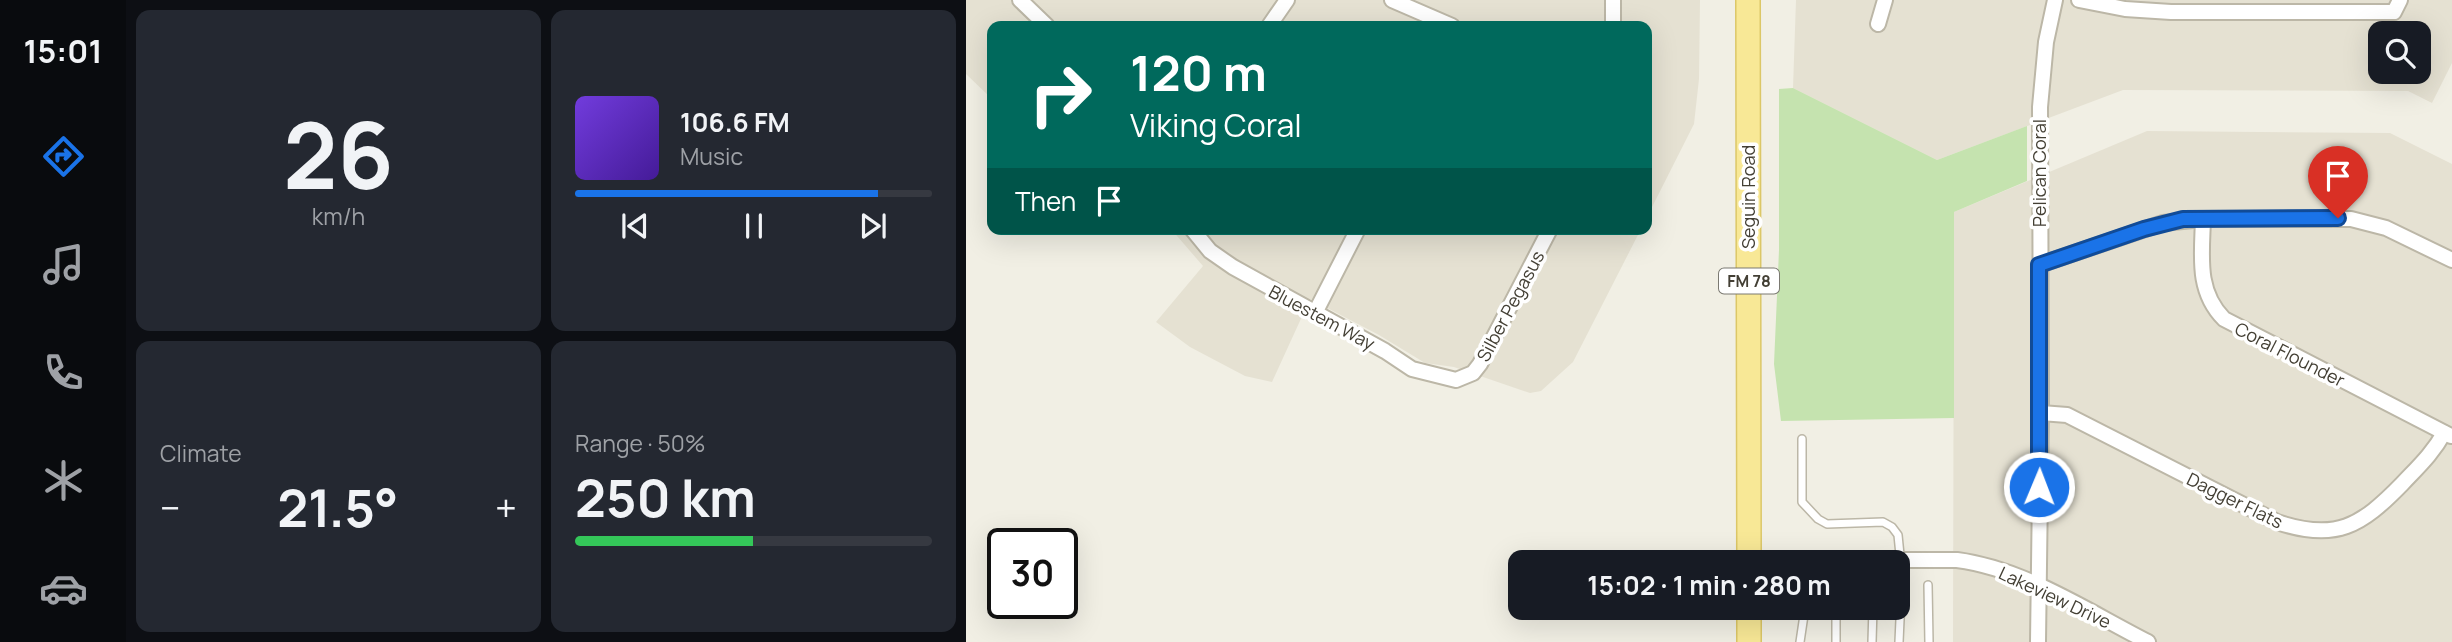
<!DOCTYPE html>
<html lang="en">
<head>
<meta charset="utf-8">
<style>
	body { margin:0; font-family:Manrope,sans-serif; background:#242831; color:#f1f3f6; height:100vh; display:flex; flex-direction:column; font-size:26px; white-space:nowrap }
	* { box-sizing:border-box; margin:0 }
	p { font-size:23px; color:#9ea1a6 }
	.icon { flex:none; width:38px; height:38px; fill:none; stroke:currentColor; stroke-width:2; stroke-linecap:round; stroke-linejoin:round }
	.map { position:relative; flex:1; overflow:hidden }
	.panel { display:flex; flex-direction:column; gap:10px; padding:10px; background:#0d0f14; width:840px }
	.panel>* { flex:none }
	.top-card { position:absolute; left:21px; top:21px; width:665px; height:214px; border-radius:14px; box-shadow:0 7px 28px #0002; background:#00695c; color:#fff; overflow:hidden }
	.buttons { position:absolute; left:1402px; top:21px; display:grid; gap:14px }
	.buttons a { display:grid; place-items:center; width:63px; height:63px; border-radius:14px; background:#171b24; box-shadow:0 7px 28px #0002; font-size:35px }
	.speed { position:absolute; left:21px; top:528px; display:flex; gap:14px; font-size:35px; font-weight:700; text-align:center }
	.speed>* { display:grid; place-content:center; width:91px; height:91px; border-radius:50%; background:#171b24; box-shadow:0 7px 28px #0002; line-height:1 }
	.speed .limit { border:4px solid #111; border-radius:10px; background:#fff; color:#111 }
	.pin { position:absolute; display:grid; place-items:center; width:60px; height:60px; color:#fff; margin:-72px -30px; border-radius:50% 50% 50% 0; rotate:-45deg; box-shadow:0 0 7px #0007 }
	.pin .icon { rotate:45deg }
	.me { position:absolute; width:77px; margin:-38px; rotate:1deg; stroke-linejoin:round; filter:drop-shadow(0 0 5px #0008) }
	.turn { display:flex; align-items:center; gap:24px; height:147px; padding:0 28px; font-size:32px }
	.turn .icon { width:91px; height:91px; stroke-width:2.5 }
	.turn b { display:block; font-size:49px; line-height:60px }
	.then { display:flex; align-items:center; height:66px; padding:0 28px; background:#0003; gap:14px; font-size:26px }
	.big { font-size:52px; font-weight:700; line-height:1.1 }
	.panel .widget { flex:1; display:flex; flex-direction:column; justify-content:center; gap:10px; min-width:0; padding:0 24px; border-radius:14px; background:#242831 }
	.panel .dial { align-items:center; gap:0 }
	.dial b { font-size:91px; line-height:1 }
	.song { display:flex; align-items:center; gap:21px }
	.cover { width:84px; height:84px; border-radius:10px; background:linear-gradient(135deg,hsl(260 70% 55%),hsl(260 70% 35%)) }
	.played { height:7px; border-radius:4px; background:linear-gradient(90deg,#1a73e8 85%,#363941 85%) }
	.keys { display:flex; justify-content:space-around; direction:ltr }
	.heat { display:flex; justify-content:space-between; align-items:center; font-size:38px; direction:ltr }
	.charge { height:10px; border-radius:5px; background:linear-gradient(90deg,#34c759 50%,#363941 0) }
	.panel .tiles { flex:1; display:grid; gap:10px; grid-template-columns:repeat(2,1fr) }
	.trip { position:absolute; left:542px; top:550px; width:402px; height:70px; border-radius:14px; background:#171b24; box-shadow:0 7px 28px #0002; font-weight:700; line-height:70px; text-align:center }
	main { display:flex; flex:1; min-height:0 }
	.tabs { display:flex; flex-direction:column; width:126px; justify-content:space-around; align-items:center; background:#090b0e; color:#9ea1a6 }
	.tabs .icon { width:49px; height:49px }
	.tabs .current { color:#1a73e8 }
	.tabs b { font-size:32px; color:#f1f3f6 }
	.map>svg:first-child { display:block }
	.residential { fill:#e5e1d2; fill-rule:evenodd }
	.grass { fill:#c5e3af }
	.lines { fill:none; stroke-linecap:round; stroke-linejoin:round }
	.service-casing { stroke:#bcb7a7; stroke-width:10 }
	.minor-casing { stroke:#bcb7a7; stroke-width:18 }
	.primary-casing { stroke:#dcc767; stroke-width:26 }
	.service { stroke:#fff; stroke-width:7 }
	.minor { stroke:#fff; stroke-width:14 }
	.primary { stroke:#f8e896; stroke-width:23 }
	.route-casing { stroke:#114b97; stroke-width:18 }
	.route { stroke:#1a73e8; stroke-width:12 }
	.labels { text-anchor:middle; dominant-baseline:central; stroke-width:7; stroke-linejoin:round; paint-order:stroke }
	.shield { fill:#fff; stroke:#7b7971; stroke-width:2 }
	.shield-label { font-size:16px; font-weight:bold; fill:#433f34 }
	.street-label { font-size:18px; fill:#433f34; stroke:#fff }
</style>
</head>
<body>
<main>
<nav class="tabs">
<b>15:01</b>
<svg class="icon current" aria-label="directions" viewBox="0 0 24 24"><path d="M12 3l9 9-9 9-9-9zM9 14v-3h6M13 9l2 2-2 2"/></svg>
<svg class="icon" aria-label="music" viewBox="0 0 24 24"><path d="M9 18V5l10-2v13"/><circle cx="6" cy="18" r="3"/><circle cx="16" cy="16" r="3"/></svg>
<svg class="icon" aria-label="phone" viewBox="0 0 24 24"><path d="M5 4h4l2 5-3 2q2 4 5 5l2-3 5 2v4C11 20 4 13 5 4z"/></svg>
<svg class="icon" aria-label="climate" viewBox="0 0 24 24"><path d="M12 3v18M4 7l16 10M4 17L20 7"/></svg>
<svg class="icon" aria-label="car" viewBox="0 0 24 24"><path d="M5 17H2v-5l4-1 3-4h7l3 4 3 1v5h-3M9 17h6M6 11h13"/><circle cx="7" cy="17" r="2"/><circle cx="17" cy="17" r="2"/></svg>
</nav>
<section class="panel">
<div class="tiles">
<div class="widget dial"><b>26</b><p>km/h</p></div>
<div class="widget">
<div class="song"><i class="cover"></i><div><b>106.6 FM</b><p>Music</p></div></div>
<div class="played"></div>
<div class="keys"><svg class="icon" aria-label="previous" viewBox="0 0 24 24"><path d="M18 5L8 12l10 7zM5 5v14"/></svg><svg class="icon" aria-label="pause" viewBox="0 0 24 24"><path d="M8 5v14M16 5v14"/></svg><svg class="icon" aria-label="next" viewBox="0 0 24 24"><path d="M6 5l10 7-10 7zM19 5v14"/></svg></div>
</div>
<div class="widget"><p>Climate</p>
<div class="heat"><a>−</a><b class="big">21.5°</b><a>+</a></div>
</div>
<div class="widget"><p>Range · 50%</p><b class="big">250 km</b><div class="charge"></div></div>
</div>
</section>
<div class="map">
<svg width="1486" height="642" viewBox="0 0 1486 642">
	<rect width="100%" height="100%" fill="#f1efe4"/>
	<g class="residential">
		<polygon points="0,0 734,0 733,79 728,124 681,217 681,26 26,26 26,99 0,74"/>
		<path d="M830,0H1486V63L1466,103L1442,91L1157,90L971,160L827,88ZM1414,33H1452V72H1414Z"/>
		<polygon points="1181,131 1424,133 1486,164 1486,642 987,642 988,212"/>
		<polygon points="205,229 675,229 607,362 575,391 564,393 488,367 459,363 413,335 344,299 306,382 279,376 224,347 190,322 237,266"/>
	</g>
	<polygon class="grass" points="827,88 971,160 1061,126 1061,181 988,212 988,418 815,421 808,364 813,250 813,89"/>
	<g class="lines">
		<defs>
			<g id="service">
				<polyline points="836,439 836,502 852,519 861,524 917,522 926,527 932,535 936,575 933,642"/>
				<polyline points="962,585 963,642"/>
				<polyline points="834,642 838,615 845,607"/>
				<polyline points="870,642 870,607"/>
				<polyline points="906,642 907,607"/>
			</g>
			<g id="minor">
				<polyline points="54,0 81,26"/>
				<polyline points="426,0 486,26"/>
				<polyline points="1113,0 1159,9 1205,12 1428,12 1434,0"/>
				<polyline points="912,24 919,0"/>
				<polyline points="303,26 321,0"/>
				<polyline points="647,26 647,0"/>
				<path d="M1237,219C1236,255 1230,291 1258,319L1485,436"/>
				<polyline points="226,229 244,251 267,267 419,351 446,369 490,380 507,373 514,364 584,229"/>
				<polyline points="1073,265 1197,223 1237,219 1385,219 1420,228 1486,260"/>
				<polyline points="349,313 392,229"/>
				<path d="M1075,413L1101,415L1311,522C1370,542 1395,526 1436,484C1452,467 1467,453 1478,433"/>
				<path d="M783,560H991C1059,569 1121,611 1182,642"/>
				<polyline points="1072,642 1075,413 1074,107 1080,42 1089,0"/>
			</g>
			<g id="primary">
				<polyline points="782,0 783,562"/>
				<polyline points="783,642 783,607"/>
			</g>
		</defs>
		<use href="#service" class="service-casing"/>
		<use href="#minor" class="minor-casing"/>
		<use href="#primary" class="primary-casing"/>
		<use href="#service" class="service"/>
		<use href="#minor" class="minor"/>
		<use href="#primary" class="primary"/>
	</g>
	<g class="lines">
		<defs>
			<polyline id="route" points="1073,487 1073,265 1178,229 1217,219 1372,218"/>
		</defs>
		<use href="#route" class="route-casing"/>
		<use href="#route" class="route"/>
	</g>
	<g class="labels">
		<rect class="shield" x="753" y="268.5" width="60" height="25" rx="5"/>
		<g class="shield-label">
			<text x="783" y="281">FM 78</text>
		</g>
		<g class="street-label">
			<text transform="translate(1073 173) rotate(-90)">Pelican Coral</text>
			<text transform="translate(782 197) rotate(-90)">Seguin Road</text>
			<text transform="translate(544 306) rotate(-62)">Silber Pegasus</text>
			<text transform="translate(356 317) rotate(28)">Bluestem Way</text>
			<text transform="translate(1324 354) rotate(27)">Coral Flounder</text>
			<text transform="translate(1269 500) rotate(26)">Dagger Flats</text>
			<text transform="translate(1089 597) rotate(25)">Lakeview Drive</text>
		</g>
	</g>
</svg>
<div class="buttons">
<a><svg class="icon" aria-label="search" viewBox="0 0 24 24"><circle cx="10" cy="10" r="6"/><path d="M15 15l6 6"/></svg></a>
</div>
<div class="speed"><div class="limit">30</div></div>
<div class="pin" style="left:1372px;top:218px;background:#d93025"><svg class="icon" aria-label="arrive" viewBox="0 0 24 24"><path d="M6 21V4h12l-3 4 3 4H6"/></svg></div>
<svg class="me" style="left:1073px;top:487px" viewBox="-20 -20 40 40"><circle r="17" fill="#1a73e8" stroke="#fff" stroke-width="3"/><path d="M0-11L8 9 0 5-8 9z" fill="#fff"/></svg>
<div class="trip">15:02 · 1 min · 280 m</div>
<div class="top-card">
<div class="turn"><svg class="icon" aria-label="right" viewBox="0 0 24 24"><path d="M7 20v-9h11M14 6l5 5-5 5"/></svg><div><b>120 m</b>Viking Coral</div></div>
<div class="then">Then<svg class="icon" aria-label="arrive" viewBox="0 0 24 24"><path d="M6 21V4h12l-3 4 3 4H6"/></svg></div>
</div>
</div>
</main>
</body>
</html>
